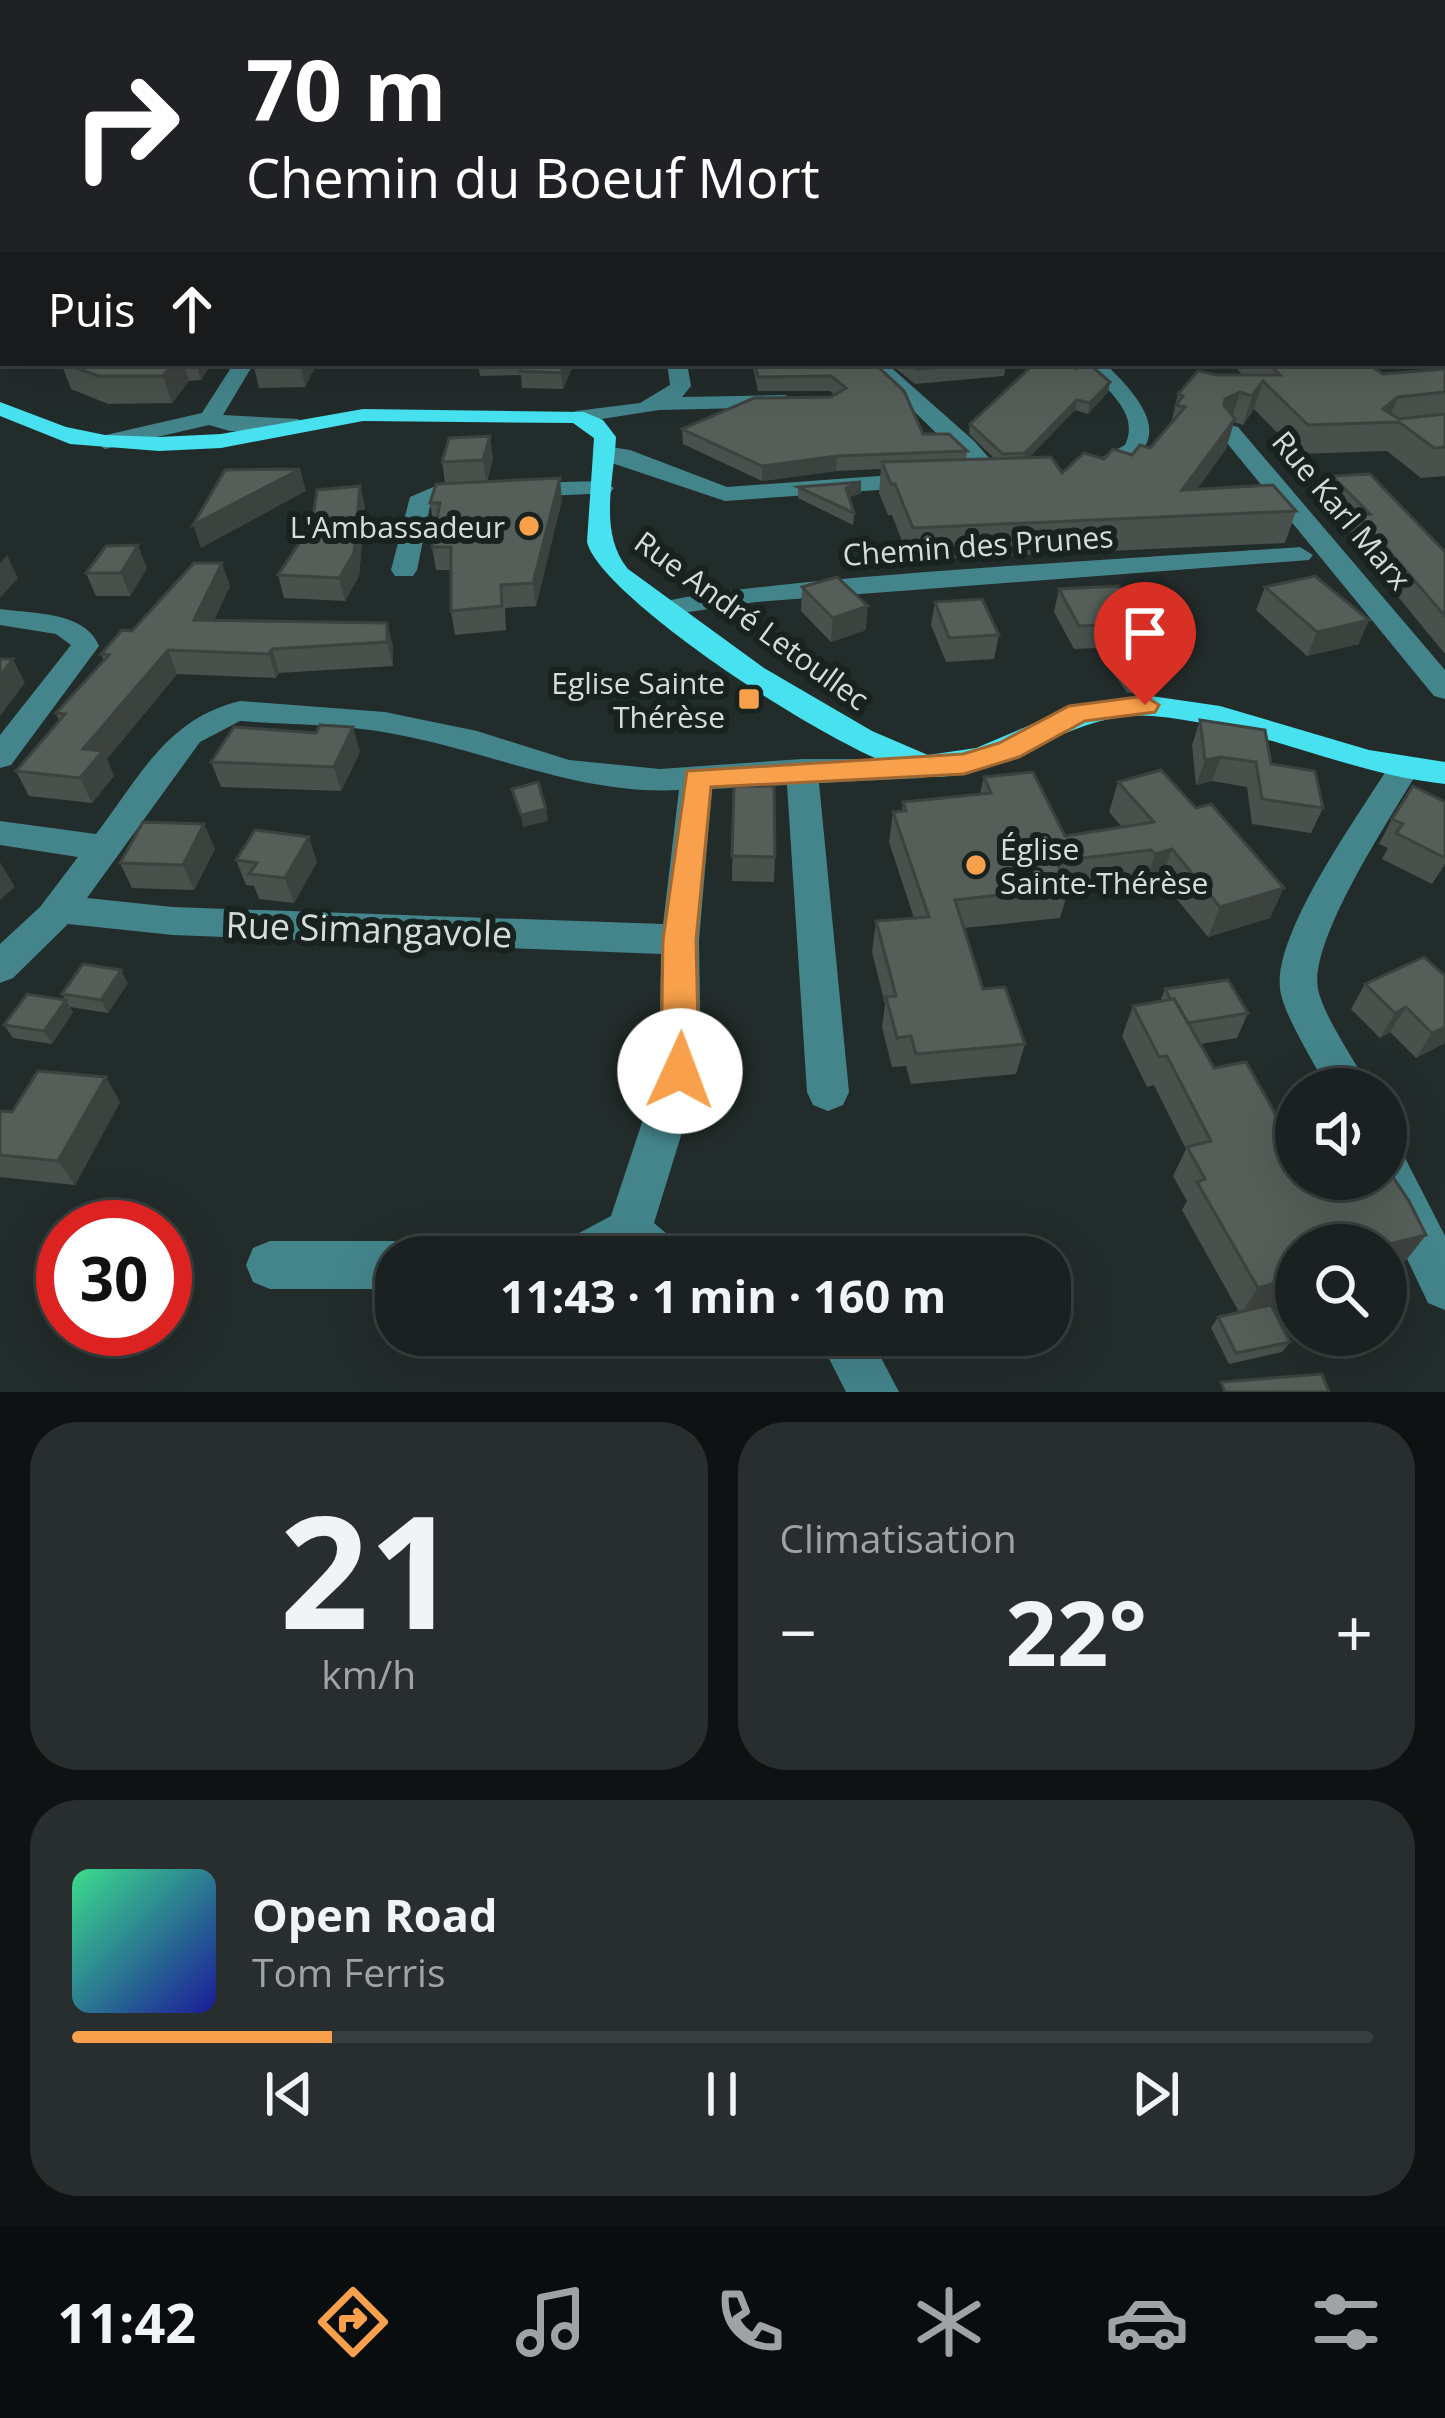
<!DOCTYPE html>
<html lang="fr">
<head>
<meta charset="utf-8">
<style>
	body { margin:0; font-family:"Open Sans",sans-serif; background:#272e2d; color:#f1f3f6; height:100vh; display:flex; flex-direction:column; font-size:45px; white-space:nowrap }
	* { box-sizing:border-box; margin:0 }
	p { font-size:39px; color:#9fa3a5 }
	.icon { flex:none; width:66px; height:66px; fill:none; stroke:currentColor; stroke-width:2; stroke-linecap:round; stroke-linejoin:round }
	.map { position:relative; height:1392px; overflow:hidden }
	.side { display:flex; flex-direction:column; gap:30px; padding:30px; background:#0e1212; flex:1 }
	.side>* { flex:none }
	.guide { position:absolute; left:0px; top:0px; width:1446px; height:366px; box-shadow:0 12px 48px #0002,0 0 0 3px #383e3e; background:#202124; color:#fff; overflow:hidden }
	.fabs { position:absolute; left:1275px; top:1068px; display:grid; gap:24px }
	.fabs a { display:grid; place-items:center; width:132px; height:132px; border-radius:50%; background:#1a2120; box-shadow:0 12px 48px #0002,0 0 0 3px #383e3e; font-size:60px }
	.speed { position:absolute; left:36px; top:1200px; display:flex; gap:24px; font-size:60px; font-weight:700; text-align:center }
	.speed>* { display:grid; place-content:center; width:156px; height:156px; border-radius:50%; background:#1a2120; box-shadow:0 12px 48px #0002,0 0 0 3px #383e3e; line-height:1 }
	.speed .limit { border:18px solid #d22; background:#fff; color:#111 }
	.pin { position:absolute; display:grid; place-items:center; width:102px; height:102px; color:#fff; margin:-123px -51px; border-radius:50% 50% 50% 0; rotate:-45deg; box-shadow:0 0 12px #0007 }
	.pin .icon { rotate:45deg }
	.me { position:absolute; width:132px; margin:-66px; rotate:2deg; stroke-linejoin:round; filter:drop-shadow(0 0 9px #0008) }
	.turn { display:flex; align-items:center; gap:42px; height:252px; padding:0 48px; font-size:54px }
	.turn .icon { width:156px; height:156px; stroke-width:2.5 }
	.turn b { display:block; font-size:84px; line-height:102px }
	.then { display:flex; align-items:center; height:114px; padding:0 48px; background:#0003; gap:24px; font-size:45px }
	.big { font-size:90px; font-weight:700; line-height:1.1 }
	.side .widget { flex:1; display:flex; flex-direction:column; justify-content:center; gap:18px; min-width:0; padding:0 42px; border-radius:48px; background:#272e2d }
	.side .dial { align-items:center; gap:0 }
	.dial b { font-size:156px; line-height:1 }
	.song { display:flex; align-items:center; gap:36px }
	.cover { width:144px; height:144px; border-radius:18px; background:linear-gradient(135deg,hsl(150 70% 55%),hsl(240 70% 35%)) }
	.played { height:12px; border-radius:6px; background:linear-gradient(90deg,#f8a04b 20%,#383e3e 20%) }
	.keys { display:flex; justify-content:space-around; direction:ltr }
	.heat { display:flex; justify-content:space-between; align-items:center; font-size:66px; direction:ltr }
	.side .tiles { flex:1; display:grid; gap:30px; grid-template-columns:1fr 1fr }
	.widget:last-child { grid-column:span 2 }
	.trip { position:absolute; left:375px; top:1236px; width:696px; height:120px; border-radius:48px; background:#1a2120; box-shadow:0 12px 48px #0002,0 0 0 3px #383e3e; font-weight:700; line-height:120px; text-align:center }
	.menu { display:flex; height:192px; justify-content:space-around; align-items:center; background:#0a0d0d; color:#9fa3a5 }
	.menu .icon { width:84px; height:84px }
	.menu .selected { color:#f8a04b }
	.menu b { font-size:54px; color:#f1f3f6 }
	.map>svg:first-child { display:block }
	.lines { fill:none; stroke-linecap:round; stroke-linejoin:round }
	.minor { fill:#44858c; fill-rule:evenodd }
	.major { fill:#47e1ef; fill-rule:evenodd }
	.wall { fill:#49514c }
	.shaded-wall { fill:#3c423e }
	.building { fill:#555e58; stroke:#3c423e; stroke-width:3 }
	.route { fill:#f8a04b; stroke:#a16831; stroke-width:3 }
	.poi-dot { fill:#f8a04b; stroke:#182320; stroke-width:4.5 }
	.labels { text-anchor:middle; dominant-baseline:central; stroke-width:12; stroke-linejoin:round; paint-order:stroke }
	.street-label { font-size:30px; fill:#d5dcda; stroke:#182320 }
	.poi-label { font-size:30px; fill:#d5dcda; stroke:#182320; text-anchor:end }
	.near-street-label { font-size:36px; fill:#d5dcda; stroke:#182320 }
</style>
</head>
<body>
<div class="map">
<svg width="1445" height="1392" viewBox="0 0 1445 1392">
	<rect width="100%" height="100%" fill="#222c2a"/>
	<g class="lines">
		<g class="minor">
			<polygon points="1445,230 1445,240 1443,241 1443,231"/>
			<polygon points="1443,362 1445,374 1410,363 1443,363"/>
			<polygon points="234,363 254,363 223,415 298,419 309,426 306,431 230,431 209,425 105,449 94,442 97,437 202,413"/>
			<polygon points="667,363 687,363 691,386 682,397 785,395 796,401 785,407 659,410 576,423 565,417 576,411 640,403 670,385"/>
			<polygon points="865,363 886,363 974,441 1005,476 1001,481 985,481"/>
			<path d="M1082,363H1104C1154,409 1178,453 1094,475L1082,468L1125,445C1142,412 1101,385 1082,363Z"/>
			<polygon points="1230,425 1238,427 1445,670 1445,699 1434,696 1222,437 1219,432"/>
			<polygon points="605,446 630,450 727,487 920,473 932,480 920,487 725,501 597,458 594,453"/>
			<polygon points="602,481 614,488 610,493 524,497 512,490 524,483"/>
			<polygon points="470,484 478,486 478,496 443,499 430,506 417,570 413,576 395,576 391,570 410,497 438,485"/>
			<path d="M1300,547L1313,555L1309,560L756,602L662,616L648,608C674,582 1221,553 1300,547Z"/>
			<path d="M0,609C33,614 85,611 99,646L11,765L0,768V735L71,645L56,634L0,625Z"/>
			<path d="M240,701L385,712L477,731L569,760L660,769L802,759H934L939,767L934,775L923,778L819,783L849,1092L843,1105L828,1111L813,1105L807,1092L787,785L712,789L699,940L701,1071L654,1223L674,1240L680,1257H560L566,1240L611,1216L659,1071L661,954L173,935L68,924L13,978L0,983V944L40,907L78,857L0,845V821L96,834C140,777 166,719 240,701ZM240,721C289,725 340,724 389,733C487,750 578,795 679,790L663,924L173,907L87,898L200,742Z"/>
			<path d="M1402,760L1413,763L1418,771C1392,816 1309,939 1318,989C1324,1018 1356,1061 1369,1089H1327C1315,1063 1282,1013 1280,988C1274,931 1361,812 1391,763Z"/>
			<polygon points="1386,1146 1402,1152 1445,1236 1445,1310 1428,1303 1369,1179 1386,1179"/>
			<polygon points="270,1241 396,1241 413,1248 416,1257 396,1257 396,1289 270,1289 253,1282 246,1265 253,1248"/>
			<polygon points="817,1335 869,1335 899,1392 846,1392"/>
		</g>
		<path class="major" d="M0,402L66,427L105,435L159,437L221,434L363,409L584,412L603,420L616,437C614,481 598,532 628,569L764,668L872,731L928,755L976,748L1073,707L1144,695L1220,706L1369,750L1445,762V784C1344,773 1253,724 1152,716C1074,709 1013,774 935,777C873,778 601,601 587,542L594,438L573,423L363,421L221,448L159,451L70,444L0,416Z"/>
	</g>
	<g class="wall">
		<rect x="1443" y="250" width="2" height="94"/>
		<polygon points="61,363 212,363 201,380 189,381 172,403 108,404 71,389"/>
		<polygon points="256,363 317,363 305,387 259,388 254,367"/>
		<polygon points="478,363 574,363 563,389 522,388 521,375 480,376"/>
		<polygon points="752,363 875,364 923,434 967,451 966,460 995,459 969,434 970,424 1108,392 1088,414 1075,410 1028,458 1062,473 1104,459 1132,455 1150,448 1171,424 1178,394 1217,375 1243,375 1231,363 1366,363 1383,374 1445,369 1445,476 1421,478 1387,451 1298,454 1254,409 1243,425 1234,422 1226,449 1197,489 1296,511 1285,543 909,560 892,515 888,515 879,493 881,469 836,471 762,481 683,444 682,429 835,395 830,391 758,391"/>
		<polygon points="889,363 1006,363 1004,376 915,384"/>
		<polygon points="493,458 487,482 562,500 536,606 505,608 506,630 455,635 451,611 451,570 436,570 432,547 436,526 434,526 430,503 445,483 442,462"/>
		<polygon points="1332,476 1445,552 1445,654 1349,537 1352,528 1323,498"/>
		<polygon points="861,482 861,493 849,497 854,513 853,525 798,498 798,487"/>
		<polygon points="360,486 365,508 359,576 345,601 284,598 278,575"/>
		<polygon points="147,568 130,596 96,596 86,573"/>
		<polygon points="230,586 214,620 387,623 393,647 393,666 279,673 276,678 177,674 107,759 114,776 92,803 29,796 16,771 59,721 56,713 104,661 101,654 132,631"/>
		<polygon points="802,587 866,630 831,642 801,611"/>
		<polygon points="1265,587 1359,644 1307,656 1256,610"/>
		<polygon points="1059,589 1142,622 1138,635 1161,669 1154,692 1127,693 1096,648 1074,649 1054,612"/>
		<polygon points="935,602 999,635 994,659 946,662 931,625"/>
		<polygon points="1200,720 1323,808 1311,833 1252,824 1247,787 1212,781 1196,785 1192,745"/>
		<polygon points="353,727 360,752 341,791 221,787 211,762 316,733"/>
		<polygon points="984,777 1065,836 1122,827 1109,812 1118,782 1270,918 1208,937 1161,880 1145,885 1141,880 1069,888 1060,918 964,928 983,989 1025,1044 1016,1074 911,1084 906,1066 892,1067 882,1027 885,1004 872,952 876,921 914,918 889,842 893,812 902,811 903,802 980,794"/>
		<polygon points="734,786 775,857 774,882 732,881"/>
		<polygon points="1445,802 1445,864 1432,884 1382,859 1388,848 1379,844 1392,819"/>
		<polygon points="204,824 215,849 194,890 132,888 120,863"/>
		<polygon points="236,860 317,862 294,903 259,899 254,886 246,885"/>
		<polygon points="1424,957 1445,1043 1416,1058 1390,1032 1380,1038 1351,1009 1365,984"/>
		<polygon points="128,983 108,1013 70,1007 73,1012 52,1044 13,1038 4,1025 65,1000 62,994"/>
		<polygon points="1165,989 1248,1013 1237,1038 1200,1044 1214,1068 1280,1122 1404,1263 1386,1267 1386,1245 1296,1245 1296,1299 1271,1306 1290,1342 1282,1352 1229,1364 1211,1328 1218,1317 1239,1312 1182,1210 1187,1201 1173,1176 1186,1149 1154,1085 1147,1087 1122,1036 1133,1006 1160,1002"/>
		<polygon points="120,1102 75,1185 0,1177 0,1111"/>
	</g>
	<g class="shaded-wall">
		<polygon points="173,363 183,363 189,381 172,403 163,376"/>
		<polygon points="196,363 212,363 201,380"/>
		<polygon points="302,363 317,363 305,387 301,366"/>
		<polygon points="566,363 574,363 563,389 561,373"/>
		<polygon points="1263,381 1254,409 1243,425 1252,396"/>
		<polygon points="1110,382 1108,392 1088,414 1090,403"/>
		<polygon points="1240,392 1231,421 1217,428 1225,399"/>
		<polygon points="1398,397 1388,422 1383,409"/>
		<polygon points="1077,400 1075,410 1023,464 1025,453"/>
		<polygon points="1235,419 1226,449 1177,517 1182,490"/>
		<polygon points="490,436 493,458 486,482 483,460"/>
		<polygon points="837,456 836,471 762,481 762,466"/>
		<polygon points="300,469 306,491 201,548 193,525"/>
		<polygon points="560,478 562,500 536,606 533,583"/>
		<polygon points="861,482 861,493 845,499 846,488"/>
		<polygon points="360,486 365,508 359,576 345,601 339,578"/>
		<polygon points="138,545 147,568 130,596 121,573"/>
		<polygon points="7,555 18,578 0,598 0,563"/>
		<polygon points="222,563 230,586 203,643 194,620"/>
		<polygon points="868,606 866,630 831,642 833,618"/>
		<polygon points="1369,620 1359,644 1307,656 1317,632"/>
		<polygon points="387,623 393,647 393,666 387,642"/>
		<polygon points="272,649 279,673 276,678 269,654"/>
		<polygon points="168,650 177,674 107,759 114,776 92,803 80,778 83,749"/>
		<polygon points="13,659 25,683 0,716 0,676"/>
		<polygon points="353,727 360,752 341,791 334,767"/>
		<polygon points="1221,757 1212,781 1196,785 1205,760"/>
		<polygon points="546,809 548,821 523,827 521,815"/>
		<polygon points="204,824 215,849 194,890 183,865"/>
		<polygon points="309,837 317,862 294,903 285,878"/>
		<polygon points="1172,849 1161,880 1145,885 1155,854"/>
		<polygon points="0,862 15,887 0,900"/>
		<polygon points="1284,888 1270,918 1208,937 1220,907"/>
		<polygon points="121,970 128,983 108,1013 101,1000"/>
		<polygon points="66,1000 73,1012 52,1044 44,1031"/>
		<polygon points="1406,1007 1390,1032 1380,1038 1395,1013"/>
		<polygon points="1445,1027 1445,1043 1416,1058 1432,1033"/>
		<polygon points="106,1077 120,1102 75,1185 58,1161"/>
		<polygon points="1426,1235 1404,1263 1386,1267 1386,1245"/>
		<polygon points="1296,1277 1296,1299 1240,1315 1258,1288"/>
	</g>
	<g class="building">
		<polygon points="0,175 3,175 3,284 0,283"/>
		<polygon points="1443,250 1445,250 1445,294 1443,293"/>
		<polygon points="63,363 173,363 163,376 98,376"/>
		<polygon points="256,363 302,363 301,366 254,367"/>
		<polygon points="524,363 566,363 561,373 520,371"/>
		<polygon points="755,363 875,364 904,391 923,434 949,434 967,451 837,456 762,466 682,429 754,398 831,397 846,388 831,376 758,377"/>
		<polygon points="908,363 997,363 916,369"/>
		<polygon points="1035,363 1067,363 1076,369 1084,363 1088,363 1110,382 1090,403 1077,400 1025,453 1003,454 970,424"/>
		<polygon points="1268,363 1366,363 1383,374 1445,369 1445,392 1398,397 1383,409 1399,419 1445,414 1445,447 1434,448 1399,422 1308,425 1263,381 1252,396 1240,392 1225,399 1224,405 1235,419 1182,490 1273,485 1296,511 913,528 895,484 891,484 882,462 1051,457 1062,473 1084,453 1104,459 1113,449 1132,455 1140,445 1150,448 1185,407 1176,405 1183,396 1178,394 1198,371 1217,375 1280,375"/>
		<polygon points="490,436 483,460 442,462 449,438"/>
		<polygon points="300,469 193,525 225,470"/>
		<polygon points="1370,474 1445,552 1445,616 1358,515 1370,514 1332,476"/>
		<polygon points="560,478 533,583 501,585 502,606 451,611 451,547 432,547 440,503 430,503 436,484"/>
		<polygon points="861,482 846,488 854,513 798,487"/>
		<polygon points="360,486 354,553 339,578 278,575 312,524 317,490"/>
		<polygon points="138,545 121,573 86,573 106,546"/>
		<polygon points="194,563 222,563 194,620 387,623 387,642 272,649 269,654 168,650 83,749 103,751 80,778 16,771 65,714 56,713 109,655 101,654 122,630 132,631"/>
		<polygon points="1315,576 1369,620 1317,632 1265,587"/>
		<polygon points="837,577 868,606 833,618 802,587"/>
		<polygon points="1119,586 1142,622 1130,623 1161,669 1134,670 1102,625 1079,626 1059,589"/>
		<polygon points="982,599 999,635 949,638 935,602"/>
		<polygon points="0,659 13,659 0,676"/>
		<polygon points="1200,720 1265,730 1271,764 1315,771 1323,808 1262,799 1256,762 1221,757 1205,760"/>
		<polygon points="320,725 353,727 334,767 211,762 234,727 316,733"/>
		<polygon points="1161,770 1196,808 1211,804 1284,888 1220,907 1172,849 1155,854 1151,850 1056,861 1069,887 955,900 983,989 1005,987 1025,1044 916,1054 911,1036 897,1038 886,997 896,996 876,921 929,917 893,812 906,811 903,802 991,793 984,777 1033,772 1065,836 1154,822 1118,782"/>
		<polygon points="538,782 546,809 521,815 512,789"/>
		<polygon points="734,786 774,786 775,857 732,856"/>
		<polygon points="1413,786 1445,802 1445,858 1396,833 1403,824 1392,819"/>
		<polygon points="143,822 204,824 183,865 120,863"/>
		<polygon points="255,830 309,837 285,878 249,874 257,863 236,860"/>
		<polygon points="1424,957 1445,976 1445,1027 1432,1033 1406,1007 1395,1013 1365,984"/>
		<polygon points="83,964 121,970 101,1000 62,994"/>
		<polygon points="1228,980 1248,1013 1188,1023 1174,999 1171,1000 1165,989"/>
		<polygon points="27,994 66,1000 44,1031 4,1025"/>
		<polygon points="1174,999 1214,1068 1246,1062 1280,1122 1296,1119 1296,1179 1386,1179 1386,1167 1409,1201 1426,1235 1385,1245 1296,1245 1296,1277 1258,1288 1197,1182 1205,1179 1187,1147 1211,1141 1167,1056 1159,1057 1133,1006"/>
		<polygon points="38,1071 106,1077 58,1161 0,1155 0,1111 12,1112"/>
		<polygon points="1271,1305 1290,1342 1236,1353 1218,1317"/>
		<polygon points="1322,1374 1329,1392 1225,1392 1221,1382"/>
	</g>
	<linearGradient id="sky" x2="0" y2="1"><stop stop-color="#131817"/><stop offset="0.47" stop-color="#3e4b55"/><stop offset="1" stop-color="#3e4b55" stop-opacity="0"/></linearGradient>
	<rect width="1445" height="370" fill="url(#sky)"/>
	<polygon class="route" points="1145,696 1159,705 1155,712 1085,721 1019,757 964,774 711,787 696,940 699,1071 693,1083 680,1088 667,1083 661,1071 663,940 687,771 963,754 999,743 1069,706"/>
	<g class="poi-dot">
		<circle cx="529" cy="526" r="12"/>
		<rect x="737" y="687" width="24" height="24" rx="6"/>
		<circle cx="976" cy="865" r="12"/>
	</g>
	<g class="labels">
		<g class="street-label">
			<text transform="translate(1342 510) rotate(50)">Rue Karl Marx</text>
			<text transform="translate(978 545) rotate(-4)">Chemin des Prunes</text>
			<text transform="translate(752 620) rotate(36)">Rue André Letoullec</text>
		</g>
		<g class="poi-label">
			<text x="505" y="526">L'Ambassadeur</text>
			<text x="725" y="682">Eglise Sainte<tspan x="725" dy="34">Thérèse</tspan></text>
			<text x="1000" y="848" text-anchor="start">Église<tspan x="1000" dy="34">Sainte-Thérèse</tspan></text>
		</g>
		<g class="near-street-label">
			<text transform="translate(369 929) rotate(2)">Rue Simangavole</text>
		</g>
	</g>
</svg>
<div class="fabs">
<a><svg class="icon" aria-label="sound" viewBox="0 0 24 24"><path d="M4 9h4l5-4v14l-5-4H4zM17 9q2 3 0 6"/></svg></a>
<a><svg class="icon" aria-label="search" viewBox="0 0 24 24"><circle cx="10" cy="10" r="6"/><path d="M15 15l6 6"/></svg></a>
</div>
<div class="speed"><div class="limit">30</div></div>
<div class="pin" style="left:1145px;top:705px;background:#d93025"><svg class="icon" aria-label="arrive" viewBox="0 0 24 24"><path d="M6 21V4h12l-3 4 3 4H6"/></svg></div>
<svg class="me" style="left:680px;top:1071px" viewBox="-20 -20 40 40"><circle r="19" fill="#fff"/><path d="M0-13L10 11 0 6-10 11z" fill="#f8a04b"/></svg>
<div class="trip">11:43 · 1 min · 160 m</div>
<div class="guide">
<div class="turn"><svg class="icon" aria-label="right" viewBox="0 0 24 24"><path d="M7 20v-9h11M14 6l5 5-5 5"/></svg><div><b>70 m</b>Chemin du Boeuf Mort</div></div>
<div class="then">Puis<svg class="icon" aria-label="ahead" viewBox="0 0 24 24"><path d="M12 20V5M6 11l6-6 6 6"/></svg></div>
</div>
</div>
<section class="side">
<div class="tiles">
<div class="widget dial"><b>21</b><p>km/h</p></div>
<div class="widget"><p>Climatisation</p>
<div class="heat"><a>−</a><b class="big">22°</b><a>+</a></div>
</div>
<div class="widget">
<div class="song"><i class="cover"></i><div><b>Open Road</b><p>Tom Ferris</p></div></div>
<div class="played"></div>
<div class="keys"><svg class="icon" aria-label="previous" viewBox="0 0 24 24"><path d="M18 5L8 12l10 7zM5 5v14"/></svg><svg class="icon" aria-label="pause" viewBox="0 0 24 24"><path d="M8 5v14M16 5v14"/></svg><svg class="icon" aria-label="next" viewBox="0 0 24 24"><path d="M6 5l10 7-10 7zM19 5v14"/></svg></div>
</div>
</div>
</section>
<nav class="menu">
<b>11:42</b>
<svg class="icon selected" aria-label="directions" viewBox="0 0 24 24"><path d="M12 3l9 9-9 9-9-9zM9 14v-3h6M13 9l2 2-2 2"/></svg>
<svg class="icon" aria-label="music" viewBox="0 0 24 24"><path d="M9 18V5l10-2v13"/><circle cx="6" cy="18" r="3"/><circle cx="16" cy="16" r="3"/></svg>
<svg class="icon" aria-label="phone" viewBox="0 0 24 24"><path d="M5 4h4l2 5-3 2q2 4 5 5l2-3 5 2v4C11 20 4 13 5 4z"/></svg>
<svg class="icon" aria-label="climate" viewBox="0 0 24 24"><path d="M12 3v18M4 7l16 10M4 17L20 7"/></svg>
<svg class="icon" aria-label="car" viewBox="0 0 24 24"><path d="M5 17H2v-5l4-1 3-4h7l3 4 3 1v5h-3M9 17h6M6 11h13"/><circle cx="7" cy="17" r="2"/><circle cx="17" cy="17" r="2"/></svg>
<svg class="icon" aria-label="filters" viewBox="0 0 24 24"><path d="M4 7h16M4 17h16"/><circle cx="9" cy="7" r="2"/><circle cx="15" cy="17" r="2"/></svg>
</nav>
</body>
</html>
